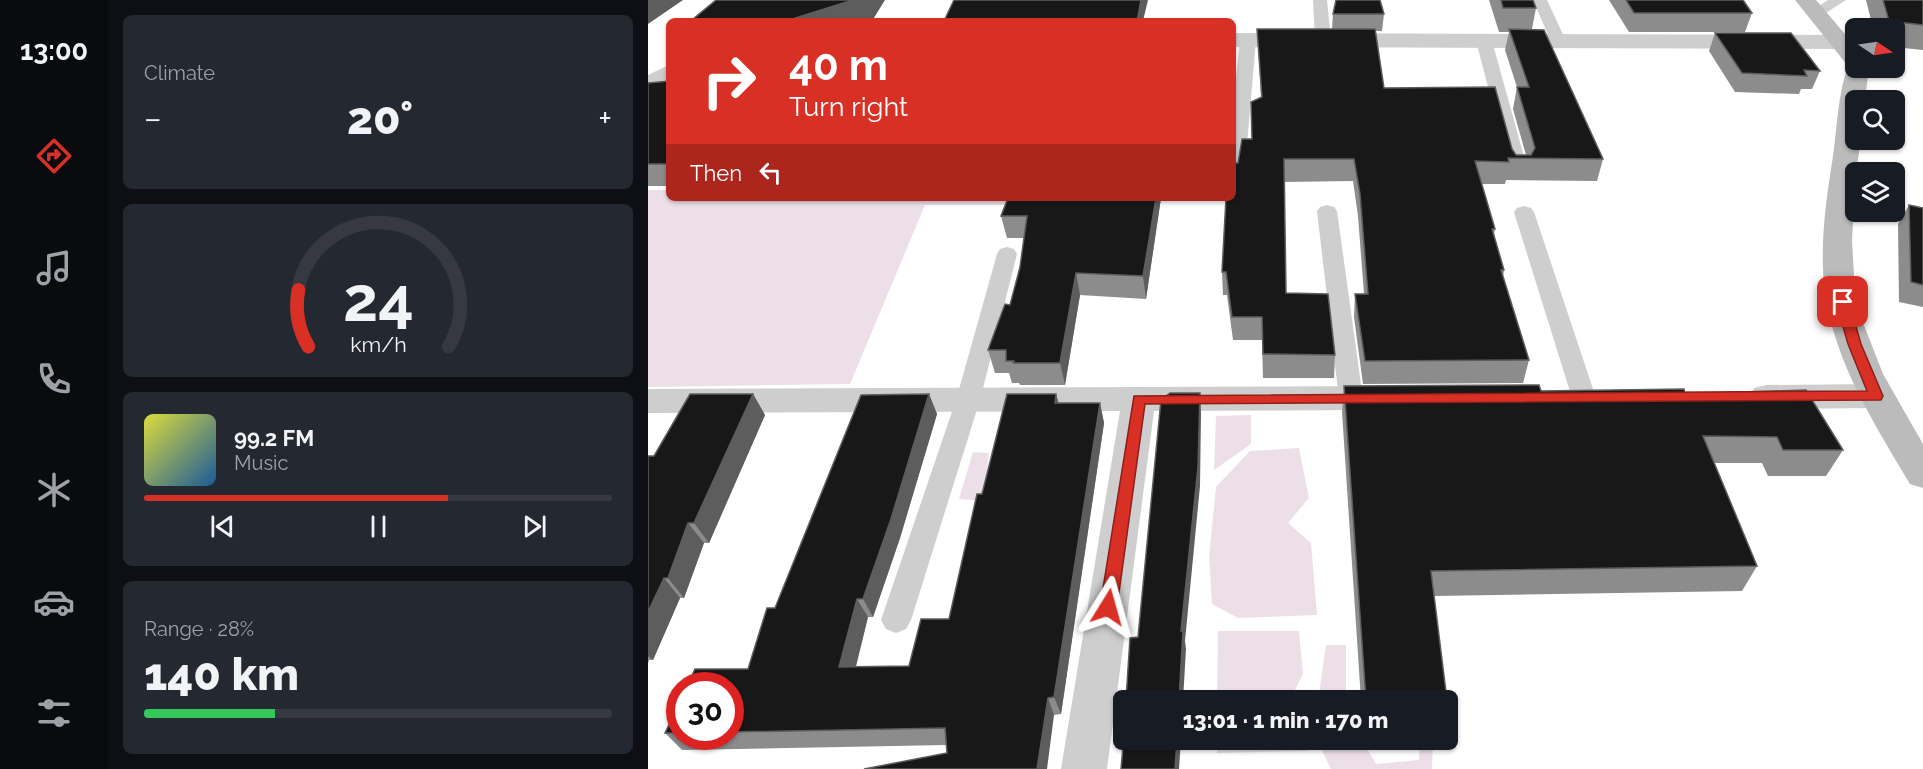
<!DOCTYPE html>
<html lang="en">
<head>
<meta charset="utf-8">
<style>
	body { margin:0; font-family:Raleway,sans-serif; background:#242831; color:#f1f3f6; height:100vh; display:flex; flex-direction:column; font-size:22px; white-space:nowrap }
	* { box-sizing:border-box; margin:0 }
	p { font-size:20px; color:#9ea1a6 }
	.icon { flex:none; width:33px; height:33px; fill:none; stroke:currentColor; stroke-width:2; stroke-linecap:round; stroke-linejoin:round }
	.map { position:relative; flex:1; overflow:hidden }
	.side { display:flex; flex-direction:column; gap:15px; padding:15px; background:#0d0f14; width:540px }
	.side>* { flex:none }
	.top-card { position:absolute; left:18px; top:18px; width:570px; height:183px; border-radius:9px; box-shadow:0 2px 4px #0004; background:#d93025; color:#fff; overflow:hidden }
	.needle { width:39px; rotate:103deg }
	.controls { position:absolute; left:1197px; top:18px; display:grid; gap:12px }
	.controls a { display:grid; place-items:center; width:60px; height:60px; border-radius:9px; background:#171b24; box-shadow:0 2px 4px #0004; font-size:30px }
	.speed { position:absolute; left:18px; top:672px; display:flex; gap:12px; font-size:30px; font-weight:700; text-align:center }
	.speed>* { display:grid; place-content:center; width:78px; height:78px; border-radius:50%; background:#171b24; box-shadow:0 2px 4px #0004; line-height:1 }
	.speed .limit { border:9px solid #d22; background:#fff; color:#111 }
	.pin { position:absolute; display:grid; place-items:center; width:51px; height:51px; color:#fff; margin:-26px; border-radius:12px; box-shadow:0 3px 9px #0006 }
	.me { position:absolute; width:66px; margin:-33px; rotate:8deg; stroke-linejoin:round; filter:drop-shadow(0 0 4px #0008) }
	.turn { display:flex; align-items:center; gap:21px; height:126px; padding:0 24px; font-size:27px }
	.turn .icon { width:78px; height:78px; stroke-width:2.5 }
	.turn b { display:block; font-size:42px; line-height:51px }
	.then { display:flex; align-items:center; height:57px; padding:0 24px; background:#0003; gap:12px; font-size:22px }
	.big { font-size:45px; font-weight:800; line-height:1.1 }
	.side .card { flex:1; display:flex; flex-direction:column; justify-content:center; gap:9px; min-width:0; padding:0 21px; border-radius:9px; background:#242831 }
	.side .dial { align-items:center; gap:0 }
	.dial svg { height:156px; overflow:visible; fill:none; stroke:#363941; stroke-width:7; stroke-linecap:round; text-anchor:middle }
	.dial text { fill:#f1f3f6; stroke:none }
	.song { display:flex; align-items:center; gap:18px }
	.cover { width:72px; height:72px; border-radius:9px; background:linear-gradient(135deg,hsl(60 70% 55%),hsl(210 70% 35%)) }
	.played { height:6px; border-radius:3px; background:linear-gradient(90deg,#d93025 65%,#363941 65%) }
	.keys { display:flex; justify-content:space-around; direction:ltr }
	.heat { display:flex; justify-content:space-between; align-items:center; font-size:33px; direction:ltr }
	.charge { height:9px; border-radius:4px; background:linear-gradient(90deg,#34c759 28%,#363941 0) }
	.trip { position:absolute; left:465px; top:690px; width:345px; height:60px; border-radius:9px; background:#171b24; box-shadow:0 2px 4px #0004; font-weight:800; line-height:60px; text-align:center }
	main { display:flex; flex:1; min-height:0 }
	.menu { display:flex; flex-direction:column; width:108px; justify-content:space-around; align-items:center; background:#090b0e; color:#9ea1a6 }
	.menu .icon { width:42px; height:42px }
	.menu .on { color:#d93025 }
	.menu b { font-size:27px; color:#f1f3f6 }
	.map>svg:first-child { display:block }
	.green { fill:#eddfe8 }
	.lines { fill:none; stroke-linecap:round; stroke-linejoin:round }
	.service { fill:#cecece; fill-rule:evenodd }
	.minor { fill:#cecece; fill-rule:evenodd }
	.tertiary { fill:#cecece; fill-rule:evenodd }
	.secondary { fill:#bbb; fill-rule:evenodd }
	.wall { fill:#8c8c8c }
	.shaded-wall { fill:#5d5d5d }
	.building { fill:#181818; stroke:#5d5d5d; stroke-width:1.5 }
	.route { fill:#d93025; stroke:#8d1f18; stroke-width:1.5 }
</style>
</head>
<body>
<main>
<nav class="menu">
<b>13:00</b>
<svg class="icon on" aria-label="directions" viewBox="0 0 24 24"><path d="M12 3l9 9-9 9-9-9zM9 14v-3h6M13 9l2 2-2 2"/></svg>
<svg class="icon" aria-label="music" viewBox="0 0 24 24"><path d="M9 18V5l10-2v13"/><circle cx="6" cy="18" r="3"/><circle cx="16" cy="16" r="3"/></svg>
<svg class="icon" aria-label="phone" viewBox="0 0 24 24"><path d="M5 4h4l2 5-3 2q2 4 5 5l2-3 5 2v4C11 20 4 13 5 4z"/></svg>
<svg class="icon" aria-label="climate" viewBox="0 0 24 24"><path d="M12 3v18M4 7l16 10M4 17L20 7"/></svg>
<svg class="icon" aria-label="car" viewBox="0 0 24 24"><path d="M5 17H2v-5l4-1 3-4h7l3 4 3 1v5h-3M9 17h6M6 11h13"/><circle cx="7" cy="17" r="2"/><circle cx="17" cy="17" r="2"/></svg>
<svg class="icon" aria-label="filters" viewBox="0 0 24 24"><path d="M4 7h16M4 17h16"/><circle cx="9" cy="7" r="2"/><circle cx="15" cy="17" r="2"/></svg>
</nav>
<section class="side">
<div class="card"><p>Climate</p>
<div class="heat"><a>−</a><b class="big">20°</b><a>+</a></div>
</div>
<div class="card dial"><svg viewBox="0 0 100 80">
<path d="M14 69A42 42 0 1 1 86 69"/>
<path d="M14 69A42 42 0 0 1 9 40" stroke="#d93025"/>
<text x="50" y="56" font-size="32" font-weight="700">24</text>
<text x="50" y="72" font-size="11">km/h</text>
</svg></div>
<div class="card">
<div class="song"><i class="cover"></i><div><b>99.2 FM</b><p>Music</p></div></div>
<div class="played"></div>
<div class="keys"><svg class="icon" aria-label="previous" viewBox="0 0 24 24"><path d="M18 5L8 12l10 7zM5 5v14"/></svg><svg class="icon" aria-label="pause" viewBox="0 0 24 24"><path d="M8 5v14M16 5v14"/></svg><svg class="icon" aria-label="next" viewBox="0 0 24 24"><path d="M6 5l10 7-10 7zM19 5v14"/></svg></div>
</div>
<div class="card"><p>Range · 28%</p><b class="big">140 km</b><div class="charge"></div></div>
</section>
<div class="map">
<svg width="1275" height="769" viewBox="0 0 1275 769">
	<rect width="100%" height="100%" fill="#fff"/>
	<g class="green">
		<polygon points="0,190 21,190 21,198 358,198 358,205 277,205 202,384 0,387"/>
		<polygon points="603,415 603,444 566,470 568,416"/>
		<polygon points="651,448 661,498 640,523 663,543 669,615 590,618 564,604 561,557 568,487 602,451"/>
		<polygon points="325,452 341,453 338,480 346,502 311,499"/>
		<polygon points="570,631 651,631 655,674 642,700 569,700"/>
		<polygon points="678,645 698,645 698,700 670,700"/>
		<polygon points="569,740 654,740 660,751 569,753"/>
		<polygon points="669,740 714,740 728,764 771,760 772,740 785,741 784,769 683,769"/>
	</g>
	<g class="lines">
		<g class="service">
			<polygon points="665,0 679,0 683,40 681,43 675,45 667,40"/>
			<polygon points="885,0 899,0 918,41 916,44 904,44"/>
			<polygon points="1180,0 1198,0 1173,16 1163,16 1160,13"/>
			<polygon points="600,35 608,40 598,156 589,162 585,161 585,107 592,40"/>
			<polygon points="836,36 844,41 880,171 878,175 864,175 862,171 828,41"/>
			<polygon points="679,205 686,207 689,211 715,399 712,405 703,408 694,405 691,399 669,211 672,207"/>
			<polygon points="876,206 883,208 886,212 948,398 945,404 936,407 927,404 924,398 866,212 869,208"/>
			<polygon points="359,247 366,249 369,254 332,400 263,620 258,629 248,633 238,629 233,620 308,400 349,254 352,249"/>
		</g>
		<g class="minor">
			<polygon points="585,33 1193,35 1201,37 1204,42 1201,47 1193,49 585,47"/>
			<polygon points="1228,384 1240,387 1245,396 1240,405 1228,408 1118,409 1106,406 1101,397 1106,388 1118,385"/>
			<polygon points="739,386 751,389 756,398 751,407 739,410 506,411 459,769 413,769 472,411 0,413 0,389"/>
		</g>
		<polygon class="tertiary" points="21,65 21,82 0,92 0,75"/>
		<path class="secondary" d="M1147,0H1168L1208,47V68H1221L1217,100H1208V140H1213L1208,172L1204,240L1207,293L1214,320L1235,374L1275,444V488L1262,484C1227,425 1187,363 1177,293C1171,248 1178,201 1185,156C1189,128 1190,93 1200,66Z"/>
	</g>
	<g class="wall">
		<polygon points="841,0 885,0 888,8 884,29 955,159 949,181 858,180 857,184 833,184 847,229 846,234 856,270 855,277 881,360 875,383 715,384 706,317 707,294 716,294 710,216 705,181 636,182 638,293 687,355 686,378 615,378 614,340 585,340 579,295 575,295 574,272 590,163 604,139 613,97 609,29 684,29 685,14 736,14 734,31 728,31 736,88 864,149 868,155 878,155 865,109 869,87 857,50 861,32 851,32"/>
		<polygon points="961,0 1095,0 1104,13 1097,32 981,32"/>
		<polygon points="1218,0 1275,0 1275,50 1246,47 1246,28 1225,28"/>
		<polygon points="1067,33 1172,71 1164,89 1153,89 1151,94 1087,92 1061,51"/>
		<polygon points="21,81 21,186 0,186 0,83"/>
		<polygon points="360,198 513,198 498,299 432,295 417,385 372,385 371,383 364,383 361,373 347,373 340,350 362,305 372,267 376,238 359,238 353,216"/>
		<polygon points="1261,205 1275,208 1275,307 1251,302 1250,224"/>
		<polygon points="696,386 1037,394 1195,450 1178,476 1120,476 1114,463 1066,463 1109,566 1094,591 786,596 799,700 713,700 694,412"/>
		<polygon points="105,394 117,415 61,543 56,543 36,598 32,598 5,660 1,660 0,663 0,456 6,456"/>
		<polygon points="281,394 289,414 252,538 225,617 220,617 208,667 261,666 301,619 334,494 408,394 411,403 452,403 456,423 413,714 406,715 299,753 298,745 34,750 17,733 32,702 32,736 82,736 82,686 100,669"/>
	</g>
	<g class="shaded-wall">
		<polygon points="0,0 35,0 0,24"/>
		<polygon points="205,0 237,0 224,21 138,21"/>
		<polygon points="493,0 500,0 495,21 489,21"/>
		<polygon points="508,198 513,198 498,299 495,276"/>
		<polygon points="428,273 432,295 417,385 412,363"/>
		<polygon points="552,393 553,413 552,486 537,641 538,649 535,700 531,700 533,631"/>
		<polygon points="105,394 117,415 61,543 46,523"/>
		<polygon points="281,394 289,414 252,538 225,617 215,599"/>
		<polygon points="408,394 413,414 407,403"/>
		<polygon points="452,403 456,423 413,714 406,697"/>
		<polygon points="40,523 56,543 36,598 20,578"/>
		<polygon points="16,578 32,598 5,660 0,656 0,612"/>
		<polygon points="209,599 220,617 203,685 191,667"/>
		<polygon points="400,698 406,715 399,769 389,769"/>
		<polygon points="529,740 533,740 531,769 527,769"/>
	</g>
	<g class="building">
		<polygon points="68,0 205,0 138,21 57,21 44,20"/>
		<polygon points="306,0 493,0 489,21 296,21"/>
		<polygon points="688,0 732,0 736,14 685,14"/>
		<polygon points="853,0 885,0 888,8 855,8"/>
		<polygon points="978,0 1095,0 1104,13 986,13"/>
		<polygon points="1235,0 1275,0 1275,25 1241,21"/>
		<polygon points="609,29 727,29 736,88 847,87 864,149 868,155 883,155 887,148 869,87 881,87 861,29 896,30 955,159 860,158 861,162 827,161 847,229 844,229 856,270 853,270 881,360 717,361 707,294 720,294 712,194 706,159 636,159 638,293 680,294 687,355 615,354 614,317 584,317 578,272 574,272 578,198 585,198 585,163 590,163 594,139 604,139 603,102 614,97"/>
		<polygon points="1067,33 1143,33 1172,71 1156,70 1159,76 1094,73"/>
		<polygon points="21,81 21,164 0,164 0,83"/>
		<polygon points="360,198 508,198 495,276 428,273 412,363 365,363 366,361 358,361 358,350 340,350 357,304 362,305 372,267 379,216 353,216"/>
		<polygon points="1261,205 1275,208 1275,285 1263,282"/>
		<polygon points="891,385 893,391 1036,389 1037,394 1158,390 1195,450 1135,450 1129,437 1055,436 1109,566 783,571 799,700 718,700 696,386"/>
		<polygon points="522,393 552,393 550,467 533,631 535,631 531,700 478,700 482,638 490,637 513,400"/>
		<polygon points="42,394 105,394 46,523 40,523 20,578 16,578 0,612 0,456 6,456"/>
		<polygon points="281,394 243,519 215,599 209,599 191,667 261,666 273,619 301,619 329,494 334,494 359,394 408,394 407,403 452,403 406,697 400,698 389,769 216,769 299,753 297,728 82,732 82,686 39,686 47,669 100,669 119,608 127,608 213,395"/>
		<polygon points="32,702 32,733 17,733"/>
		<polygon points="476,735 476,740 529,740 527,769 473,769"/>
	</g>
	<polygon class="route" points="1195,298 1201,302 1213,344 1235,396 1233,400 497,404 469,607 466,613 460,615 454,613 452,607 486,396 1219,391 1200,344 1188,302"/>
</svg>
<div class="controls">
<a><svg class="needle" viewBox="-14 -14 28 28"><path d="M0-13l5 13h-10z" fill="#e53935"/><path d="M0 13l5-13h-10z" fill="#9ea1a6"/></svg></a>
<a><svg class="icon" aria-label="search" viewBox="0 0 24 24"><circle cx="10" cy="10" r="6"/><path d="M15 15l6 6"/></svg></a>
<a><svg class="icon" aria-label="layers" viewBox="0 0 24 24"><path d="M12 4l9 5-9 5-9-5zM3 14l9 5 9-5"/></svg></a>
</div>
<div class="speed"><div class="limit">30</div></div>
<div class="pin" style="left:1195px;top:302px;background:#d93025"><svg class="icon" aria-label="arrive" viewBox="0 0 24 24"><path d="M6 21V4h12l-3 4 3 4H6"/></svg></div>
<svg class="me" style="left:460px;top:607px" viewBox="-20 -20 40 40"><path d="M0-17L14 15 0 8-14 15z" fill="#d93025" stroke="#fff" stroke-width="4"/></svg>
<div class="trip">13:01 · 1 min · 170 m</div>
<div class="top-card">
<div class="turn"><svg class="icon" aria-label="right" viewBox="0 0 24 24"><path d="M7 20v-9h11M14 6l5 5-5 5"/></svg><div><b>40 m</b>Turn right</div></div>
<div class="then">Then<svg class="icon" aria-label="left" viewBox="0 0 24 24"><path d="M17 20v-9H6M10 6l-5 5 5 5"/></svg></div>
</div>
</div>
</main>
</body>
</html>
